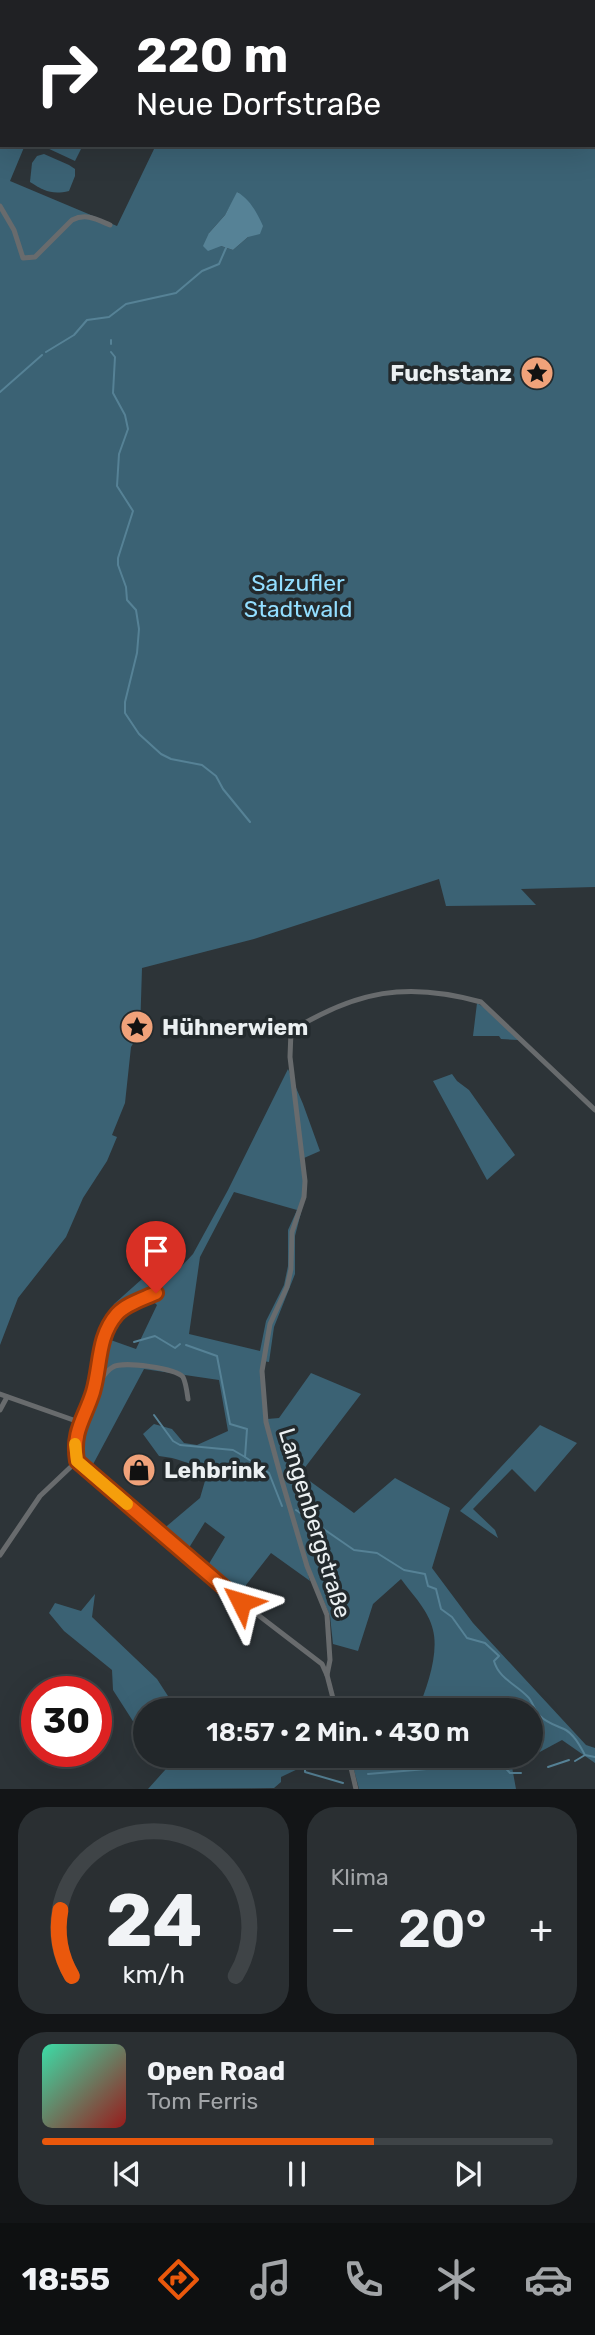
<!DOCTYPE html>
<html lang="de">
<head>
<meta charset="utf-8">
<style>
	body { margin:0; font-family:Rubik,sans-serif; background:#2a2f32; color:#f1f3f6; height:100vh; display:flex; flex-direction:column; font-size:26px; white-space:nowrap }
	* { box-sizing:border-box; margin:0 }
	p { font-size:23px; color:#a2a5a8 }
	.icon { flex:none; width:38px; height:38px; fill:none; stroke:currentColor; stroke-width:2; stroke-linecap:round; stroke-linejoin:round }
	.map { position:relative; height:1789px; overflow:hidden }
	.sheet { display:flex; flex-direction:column; gap:18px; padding:18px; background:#131517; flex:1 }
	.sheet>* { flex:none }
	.hud { position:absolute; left:0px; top:0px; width:595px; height:147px; box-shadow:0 7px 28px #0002,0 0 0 2px #3f4447; background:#202124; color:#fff; overflow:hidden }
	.speed { position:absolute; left:21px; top:1676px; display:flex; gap:14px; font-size:35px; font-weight:700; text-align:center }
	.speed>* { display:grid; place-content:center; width:91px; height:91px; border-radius:50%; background:#22272a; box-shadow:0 7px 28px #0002,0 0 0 2px #3f4447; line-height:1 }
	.speed .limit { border:10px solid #d22; background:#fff; color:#111 }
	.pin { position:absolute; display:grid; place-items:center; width:60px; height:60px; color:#fff; margin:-72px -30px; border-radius:50% 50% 50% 0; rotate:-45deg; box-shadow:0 0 7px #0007 }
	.pin .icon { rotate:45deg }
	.me { position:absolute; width:77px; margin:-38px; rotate:310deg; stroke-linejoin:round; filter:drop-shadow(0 0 5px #0008) }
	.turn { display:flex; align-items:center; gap:24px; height:147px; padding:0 21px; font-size:32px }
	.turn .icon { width:91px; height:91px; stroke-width:2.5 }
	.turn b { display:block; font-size:49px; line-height:60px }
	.big { font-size:52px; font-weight:600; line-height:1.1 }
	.sheet .card { flex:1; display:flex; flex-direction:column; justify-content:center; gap:10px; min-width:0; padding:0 24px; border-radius:28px; background:#2a2f32 }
	.sheet .dial { align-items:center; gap:0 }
	.dial svg { height:182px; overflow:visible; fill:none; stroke:#3f4447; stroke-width:7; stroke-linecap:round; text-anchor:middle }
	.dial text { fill:#f1f3f6; stroke:none }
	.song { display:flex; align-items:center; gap:21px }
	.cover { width:84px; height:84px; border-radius:10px; background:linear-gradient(135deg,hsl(160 70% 55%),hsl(0 70% 35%)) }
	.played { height:7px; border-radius:4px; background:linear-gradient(90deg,#ea580c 65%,#3f4447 65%) }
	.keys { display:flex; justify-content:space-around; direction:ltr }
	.heat { display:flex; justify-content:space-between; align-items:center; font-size:38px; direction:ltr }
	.sheet .tiles { flex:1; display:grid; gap:18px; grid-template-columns:1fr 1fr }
	.card:last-child { grid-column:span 2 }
	.trip { position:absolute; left:133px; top:1698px; width:410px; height:70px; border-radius:35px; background:#22272a; box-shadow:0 7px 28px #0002,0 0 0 2px #3f4447; font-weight:600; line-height:70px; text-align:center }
	.tabs { display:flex; height:112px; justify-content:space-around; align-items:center; background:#0e1011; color:#a2a5a8 }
	.tabs .icon { width:49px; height:49px }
	.tabs .on { color:#ea580c }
	.tabs b { font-size:32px; color:#f1f3f6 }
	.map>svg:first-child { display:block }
	.green { fill:#3b6274; fill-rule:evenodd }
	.water { fill:#568296 }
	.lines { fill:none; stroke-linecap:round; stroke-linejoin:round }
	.stream { stroke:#568296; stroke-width:2 }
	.street { stroke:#686b6d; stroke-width:5 }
	.route-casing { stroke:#983908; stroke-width:18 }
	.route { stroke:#ea580c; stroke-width:12 }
	.slow { stroke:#f59e0b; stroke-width:12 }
	.labels { text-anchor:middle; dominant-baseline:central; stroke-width:7; stroke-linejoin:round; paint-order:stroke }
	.poi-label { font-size:23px; font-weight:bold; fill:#ebf0f2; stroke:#232a2d; text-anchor:start }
	.park-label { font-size:23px; fill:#93deff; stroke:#232a2d }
	.street-label { font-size:23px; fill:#ebf0f2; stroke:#232a2d }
</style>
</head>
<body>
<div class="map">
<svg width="595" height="1789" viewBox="0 0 595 1789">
	<rect width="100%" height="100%" fill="#2d3438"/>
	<g class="green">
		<path d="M0,0H82L2,2V145H25L10,181L117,226L155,147L152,145H593V2H353L595,0V887L521,889L536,905L446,906L439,879L254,939L142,968L140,1032L131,1047L125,1103L112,1135L117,1137L107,1161L83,1198L66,1237L18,1298L0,1345ZM238,192L248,237L233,250L221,246L209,233L225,215Z"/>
		<polygon points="46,145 83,145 75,161 45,147"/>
		<path d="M44,154L69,165L75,169V176L69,191C52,195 44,191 30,182L32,163L37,156Z"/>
		<polygon points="477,1003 485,1008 519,1040 501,1039 499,1036 473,1036"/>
		<path d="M288,1069L303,1104L320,1151L304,1158V1201L295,1236V1274L274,1327L269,1362L263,1361L267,1419L279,1418L311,1373L361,1394L300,1474L354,1513L395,1478L450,1508L432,1568L473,1623L586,1745L595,1748V1763L562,1740L512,1767L516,1789H359L350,1755H359L365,1764L391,1761L394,1755H530V1710H418C427,1687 439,1654 433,1630C429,1611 412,1594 401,1579L373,1604L358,1651L333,1644L330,1616L307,1562L304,1561L310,1581L271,1553L239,1594L207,1567L225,1537L205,1522L187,1551L161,1531L200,1498L207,1474C192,1463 177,1458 159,1456L143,1434L154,1424L172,1429L184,1443L197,1445L228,1431L219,1380L144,1369L90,1470L79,1461V1431L105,1338L136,1349L157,1305L149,1298V1294L117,1310L100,1335L114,1304L142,1279L150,1288L178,1270L193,1254L228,1190ZM234,1192L297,1210L288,1230V1266L284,1285L266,1321L260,1351L189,1334L200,1257Z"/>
		<polygon points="452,1074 457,1081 469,1090 515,1155 487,1180 433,1081"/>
		<polygon points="540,1425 577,1443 535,1492 512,1469 473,1509 495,1530 498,1538 460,1511"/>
		<polygon points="95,1594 92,1617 157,1679 177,1710 145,1710 145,1740 113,1690 112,1670 64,1631 49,1613 55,1603 81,1611"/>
		<polygon points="168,1755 304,1755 302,1767 281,1777 281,1782 274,1788 148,1789 174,1760"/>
	</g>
	<path class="water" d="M237,192C250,199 257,213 263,226L260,234L248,237L233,250L221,246L208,251L203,246L209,233L225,215Z"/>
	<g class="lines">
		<g class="stream">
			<polyline points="111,344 111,340"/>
			<polyline points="46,352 74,335 87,320 109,317 126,304 176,293 202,271 219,264 226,248"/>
			<polyline points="111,352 115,357 113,393 125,415 128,429 119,454 117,486 133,511 118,558 118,565 126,587 127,600 136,610 139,629 137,653 125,702 125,713 139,734 161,754 171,759 202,765 216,776 223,789 250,822"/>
			<polyline points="0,392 42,355"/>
			<polyline points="134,1342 155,1336 175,1348 180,1344"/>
			<polyline points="186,1345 217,1356 230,1424 247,1429 245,1457 269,1473 282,1506"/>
			<polyline points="154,1415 173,1441 180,1445 233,1450 245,1457"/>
			<path d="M296,1510L354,1550L377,1553L404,1570L425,1574L428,1586L436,1589L441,1609L452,1617L467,1638L485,1643L499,1656L494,1661C499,1679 516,1684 528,1697C533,1702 534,1710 540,1716C547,1723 555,1725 564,1729C574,1734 580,1746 585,1755L595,1757"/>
			<polyline points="477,1755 500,1762 510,1773 521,1773"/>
			<polyline points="575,1761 585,1755"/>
			<polyline points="305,1764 305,1772 343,1783"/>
			<polyline points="548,1767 569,1760"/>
			<polyline points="368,1774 450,1767 472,1755"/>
		</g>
		<g class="street">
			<path d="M0,206L14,230L23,258L35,257L72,220C86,213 96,219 110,225"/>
			<path d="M156,1293C143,1299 127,1304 117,1314C97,1337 101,1366 93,1392C85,1417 72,1434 77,1461L241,1602L322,1664L327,1675L336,1710"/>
			<path d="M95,1388C100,1382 105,1371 113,1367C123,1361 176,1368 183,1377C186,1383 187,1392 188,1399"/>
			<polyline points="0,1394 79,1422"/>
			<polyline points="0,1410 7,1397"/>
			<polyline points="0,1555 40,1496 77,1461"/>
			<path d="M327,1675L330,1660L327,1615L307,1566L282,1481L266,1422L262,1371L270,1324L287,1287L291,1269L292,1232L304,1197L305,1181L290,1057L291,1031C356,991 407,981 481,1002L595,1110"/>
			<polyline points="348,1755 356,1789"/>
		</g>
	</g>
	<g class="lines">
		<defs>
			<path id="route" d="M156,1293C143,1299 126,1304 117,1314C97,1337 101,1365 93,1392C85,1418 72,1431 77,1461L241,1602"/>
		</defs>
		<use href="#route" class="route-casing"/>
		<use href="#route" class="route"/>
		<polyline class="slow" points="75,1444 77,1461 127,1504"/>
	</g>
	<defs>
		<symbol id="sight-disc" viewBox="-11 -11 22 22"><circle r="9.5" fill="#f0a27a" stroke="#232a2d"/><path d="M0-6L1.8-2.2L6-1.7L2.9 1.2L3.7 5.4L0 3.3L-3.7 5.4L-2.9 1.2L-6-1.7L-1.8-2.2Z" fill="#111"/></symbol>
		<symbol id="shop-disc" viewBox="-11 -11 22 22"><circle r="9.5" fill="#f0a27a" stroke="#232a2d"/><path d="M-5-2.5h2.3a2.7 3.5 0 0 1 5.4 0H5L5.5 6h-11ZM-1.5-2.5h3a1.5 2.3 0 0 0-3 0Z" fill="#111"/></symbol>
	</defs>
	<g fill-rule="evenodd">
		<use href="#sight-disc" x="518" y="354" width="38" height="38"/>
		<use href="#sight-disc" x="118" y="1008" width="38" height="38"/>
		<use href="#shop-disc" x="120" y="1451" width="38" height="38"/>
	</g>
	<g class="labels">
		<g class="poi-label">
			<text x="512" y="373" text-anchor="end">Fuchstanz</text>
			<text x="162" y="1027">Hühnerwiem</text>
			<text x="164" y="1470">Lehbrink</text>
		</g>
		<g class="park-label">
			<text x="298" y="583">Salzufler<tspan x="298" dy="26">Stadtwald</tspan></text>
		</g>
		<g class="street-label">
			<text transform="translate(315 1523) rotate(73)">Langenbergstraße</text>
		</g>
	</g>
</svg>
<div class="speed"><div class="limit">30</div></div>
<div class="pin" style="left:156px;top:1293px;background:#d93025"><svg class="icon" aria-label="arrive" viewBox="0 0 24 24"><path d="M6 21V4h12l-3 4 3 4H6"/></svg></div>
<svg class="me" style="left:241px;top:1602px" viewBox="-20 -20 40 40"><path d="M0-17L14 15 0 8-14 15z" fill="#ea580c" stroke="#fff" stroke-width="4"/></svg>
<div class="trip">18:57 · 2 Min. · 430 m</div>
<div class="hud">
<div class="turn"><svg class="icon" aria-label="right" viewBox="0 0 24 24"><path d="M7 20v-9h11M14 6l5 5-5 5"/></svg><div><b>220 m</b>Neue Dorfstraße</div></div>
</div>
</div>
<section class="sheet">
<div class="tiles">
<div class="card dial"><svg viewBox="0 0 100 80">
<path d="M14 69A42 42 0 1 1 86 69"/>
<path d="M14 69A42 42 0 0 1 9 40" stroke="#ea580c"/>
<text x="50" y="56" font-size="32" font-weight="700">24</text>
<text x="50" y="72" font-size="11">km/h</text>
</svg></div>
<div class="card"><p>Klima</p>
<div class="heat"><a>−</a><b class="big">20°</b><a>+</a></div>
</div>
<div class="card">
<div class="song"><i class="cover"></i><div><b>Open Road</b><p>Tom Ferris</p></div></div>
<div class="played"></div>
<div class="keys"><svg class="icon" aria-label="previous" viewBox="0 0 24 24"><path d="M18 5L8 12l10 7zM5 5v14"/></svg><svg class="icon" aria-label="pause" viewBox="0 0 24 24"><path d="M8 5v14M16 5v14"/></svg><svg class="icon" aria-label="next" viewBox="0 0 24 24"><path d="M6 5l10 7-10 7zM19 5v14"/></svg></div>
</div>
</div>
</section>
<nav class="tabs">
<b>18:55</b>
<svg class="icon on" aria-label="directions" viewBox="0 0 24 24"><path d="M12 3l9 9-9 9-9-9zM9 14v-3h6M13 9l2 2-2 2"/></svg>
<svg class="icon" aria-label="music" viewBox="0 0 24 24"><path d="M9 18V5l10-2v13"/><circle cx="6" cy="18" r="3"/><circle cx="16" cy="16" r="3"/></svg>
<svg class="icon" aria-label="phone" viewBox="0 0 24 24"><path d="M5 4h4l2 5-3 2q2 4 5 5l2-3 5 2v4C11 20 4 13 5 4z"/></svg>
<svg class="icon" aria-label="climate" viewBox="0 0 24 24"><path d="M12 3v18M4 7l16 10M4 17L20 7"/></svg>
<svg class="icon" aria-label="car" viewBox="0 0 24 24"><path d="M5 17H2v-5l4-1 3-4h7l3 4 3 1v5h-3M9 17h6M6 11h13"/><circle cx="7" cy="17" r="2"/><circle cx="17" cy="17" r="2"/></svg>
</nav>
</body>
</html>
